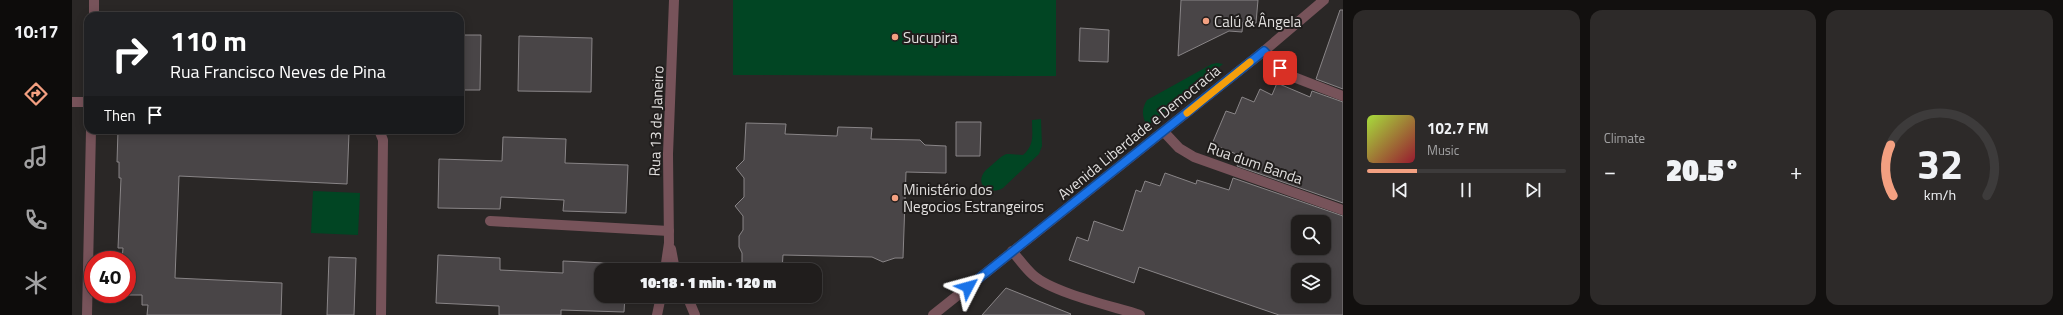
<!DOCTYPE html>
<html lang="en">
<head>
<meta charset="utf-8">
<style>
	body { margin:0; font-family:"Titillium Web",sans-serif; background:#2d2a29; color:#f1f3f6; height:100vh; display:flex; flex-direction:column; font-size:15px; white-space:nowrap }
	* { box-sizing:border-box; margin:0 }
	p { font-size:13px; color:#a2a2a3 }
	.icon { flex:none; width:22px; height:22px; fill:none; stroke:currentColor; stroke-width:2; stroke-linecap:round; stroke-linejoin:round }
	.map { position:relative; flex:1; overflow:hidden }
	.details { display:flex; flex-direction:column; gap:10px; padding:10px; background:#12100f; width:720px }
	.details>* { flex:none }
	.guide { position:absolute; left:12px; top:12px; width:380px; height:122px; border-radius:12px; box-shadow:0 2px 10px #0003,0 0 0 1px #3d3b3b; background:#202124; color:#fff; overflow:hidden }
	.fabs { position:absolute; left:1219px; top:215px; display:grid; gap:8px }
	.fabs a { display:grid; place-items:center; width:40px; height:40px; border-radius:8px; background:#201d1c; box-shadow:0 2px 10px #0003,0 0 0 1px #3d3b3b; font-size:20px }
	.speed { position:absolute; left:12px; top:251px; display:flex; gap:8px; font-size:20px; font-weight:700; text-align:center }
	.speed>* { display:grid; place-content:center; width:52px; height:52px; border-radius:50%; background:#201d1c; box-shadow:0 2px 10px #0003,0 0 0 1px #3d3b3b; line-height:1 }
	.speed .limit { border:6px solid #d22; background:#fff; color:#111 }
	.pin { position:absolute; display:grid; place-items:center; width:34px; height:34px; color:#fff; margin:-17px; border-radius:8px; box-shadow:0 2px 6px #0006 }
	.me { position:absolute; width:44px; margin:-22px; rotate:51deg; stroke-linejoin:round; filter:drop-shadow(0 0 3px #0008) }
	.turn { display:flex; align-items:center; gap:14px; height:84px; padding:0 20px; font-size:18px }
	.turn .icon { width:52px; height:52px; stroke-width:2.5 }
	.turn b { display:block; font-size:28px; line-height:34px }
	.then { display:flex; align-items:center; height:38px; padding:0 20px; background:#0003; gap:8px; font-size:15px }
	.big { font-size:30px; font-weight:800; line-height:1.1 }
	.details .card { flex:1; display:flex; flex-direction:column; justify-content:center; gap:6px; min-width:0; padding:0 14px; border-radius:12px; background:#2d2a29 }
	.details .dial { align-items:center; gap:0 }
	.dial svg { height:104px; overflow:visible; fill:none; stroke:#3d3b3b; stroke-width:7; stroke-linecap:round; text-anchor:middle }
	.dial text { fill:#f1f3f6; stroke:none }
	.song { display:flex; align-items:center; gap:12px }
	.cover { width:48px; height:48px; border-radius:6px; background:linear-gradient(135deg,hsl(80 70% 55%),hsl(350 70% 35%)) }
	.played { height:4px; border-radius:2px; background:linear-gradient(90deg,#f3a081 25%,#3d3b3b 25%) }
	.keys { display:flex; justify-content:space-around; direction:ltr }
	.heat { display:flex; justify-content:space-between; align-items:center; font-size:22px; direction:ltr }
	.details .tiles { flex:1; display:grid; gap:10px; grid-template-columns:repeat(3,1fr) }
	.trip { position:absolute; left:522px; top:263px; width:228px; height:40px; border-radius:12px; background:#201d1c; box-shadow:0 2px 10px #0003,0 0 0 1px #3d3b3b; font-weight:800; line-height:40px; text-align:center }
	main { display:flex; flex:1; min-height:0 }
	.dock { display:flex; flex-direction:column; width:72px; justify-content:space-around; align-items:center; background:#0d0c0b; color:#a2a2a3 }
	.dock .icon { width:28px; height:28px }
	.dock .active { color:#f3a081 }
	.dock b { font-size:18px; color:#f1f3f6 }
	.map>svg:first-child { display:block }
	.green { fill:#014523 }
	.building { fill:#494547; stroke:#898587; fill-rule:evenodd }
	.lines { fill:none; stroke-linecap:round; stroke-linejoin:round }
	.minor { stroke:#77535a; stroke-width:10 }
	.route-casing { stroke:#114b97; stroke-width:10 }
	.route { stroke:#1a73e8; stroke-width:7 }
	.slow { stroke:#f59e0b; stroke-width:7 }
	.poi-dot { fill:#f3a081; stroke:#201d1c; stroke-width:1.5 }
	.labels { text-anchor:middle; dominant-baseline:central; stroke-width:4; stroke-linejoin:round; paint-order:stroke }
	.poi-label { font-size:15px; fill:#e1dfde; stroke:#201d1c; text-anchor:start }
	.street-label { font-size:15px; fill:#e1dfde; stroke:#201d1c }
</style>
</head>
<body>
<main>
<nav class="dock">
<b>10:17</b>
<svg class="icon active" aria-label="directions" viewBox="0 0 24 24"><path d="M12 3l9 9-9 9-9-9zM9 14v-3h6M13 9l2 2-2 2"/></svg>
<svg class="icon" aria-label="music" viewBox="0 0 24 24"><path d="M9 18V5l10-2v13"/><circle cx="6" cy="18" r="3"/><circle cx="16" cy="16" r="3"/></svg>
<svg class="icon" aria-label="phone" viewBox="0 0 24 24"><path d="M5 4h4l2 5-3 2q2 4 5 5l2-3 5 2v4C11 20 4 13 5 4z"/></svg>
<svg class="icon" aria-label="climate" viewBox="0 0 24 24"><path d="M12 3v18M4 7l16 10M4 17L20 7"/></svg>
</nav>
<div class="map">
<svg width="1271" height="315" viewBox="0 0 1271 315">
	<rect width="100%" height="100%" fill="#2a2726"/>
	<g class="green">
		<polygon points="661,0 984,0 984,76 661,75"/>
		<path d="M1145,63L1151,64L1075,126C1070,116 1069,110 1075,100L1140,64Z"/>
		<path d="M969,119L970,146L967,154L931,188C919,195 904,187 911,174C913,170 919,166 922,163C926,160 930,155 935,154C940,154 946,155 951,155C963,145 960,134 960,120Z"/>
		<polygon points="241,191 288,193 286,235 239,233"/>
	</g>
	<g class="building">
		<polygon points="1109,0 1186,0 1184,23 1171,22 1170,32 1157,31 1106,56"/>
		<polygon points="1268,10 1271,10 1271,89 1244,79"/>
		<polygon points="1008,28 1037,30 1036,62 1007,61"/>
		<polygon points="388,35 409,35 408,90 388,90"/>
		<polygon points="447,36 520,38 519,92 446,91"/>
		<polygon points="1205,83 1238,97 1240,91 1271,102 1271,203 1165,166 1169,156 1140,144 1154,111 1163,114 1170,97 1182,102 1188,89 1200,95"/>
		<polygon points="884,122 909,122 908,156 884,156"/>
		<polygon points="674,123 714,124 713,134 765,136 766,127 800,128 799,139 848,140 853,145 874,146 874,173 834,172 831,258 823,258 811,262 800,257 711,255 710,270 670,270 670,253 667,247 667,236 671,230 671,216 663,206 672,197 672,178 664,168 672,160"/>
		<polygon points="46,130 266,130 266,132 277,133 275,184 107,176 103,278 210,283 209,315 75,315 76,305 70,305 70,295 51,295 55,294 55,260 50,260 51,248 46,248 49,178 47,178 47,162 45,162"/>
		<polygon points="431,137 494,139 493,163 556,165 554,213 491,211 492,200 429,197 428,209 366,208 367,159 430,161"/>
		<path d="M1093,173L1124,184L1125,180L1157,190L1161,178L1271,216V315H1207L1067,267L1062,283L997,260L1005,237L1016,241L1022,221L1051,231L1064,190L1069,192L1073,181L1088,186ZM1226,222H1252V248H1226ZM1226,270H1252V296H1226Z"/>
		<polygon points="366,255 428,258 428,270 491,273 491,261 554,264 554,270 529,270 529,296 553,296 552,312 489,310 489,315 427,315 427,306 364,303"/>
		<polygon points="257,257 284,258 282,315 255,315"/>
		<polygon points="934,288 999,314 998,315 910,315"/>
	</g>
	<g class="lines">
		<g class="minor">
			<polyline points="22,16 22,0"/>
			<polyline points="1192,51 1208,68 1219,76 1271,96"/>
			<polyline points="0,102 16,102"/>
			<polyline points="307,130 311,140 309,315"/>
			<polyline points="1092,132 1107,148 1122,157 1271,210"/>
			<polyline points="418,221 597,231"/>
			<polyline points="599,249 603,270"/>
			<path d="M940,251C947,259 953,268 961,275C981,293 1040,306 1068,315"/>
			<polyline points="593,270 597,243 596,154 602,0"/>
			<polyline points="615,296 623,315"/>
			<polyline points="15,315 19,130"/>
			<polyline points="585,315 589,296"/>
			<polyline points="861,315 1192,51 1252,0"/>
		</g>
	</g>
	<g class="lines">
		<defs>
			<polyline id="route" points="896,287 1192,51 1208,68"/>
		</defs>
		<use href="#route" class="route-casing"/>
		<use href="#route" class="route"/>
		<polyline class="slow" points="1115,113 1178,62"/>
	</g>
	<g class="poi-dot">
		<circle cx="1134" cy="21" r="4"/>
		<circle cx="823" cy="37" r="4"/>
		<circle cx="823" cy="198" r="4"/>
	</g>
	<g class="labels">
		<g class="poi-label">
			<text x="1142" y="21">Calú &amp; Ângela</text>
			<text x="831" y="37">Sucupira</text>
			<text x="831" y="189">Ministério dos<tspan x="831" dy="17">Negocios Estrangeiros</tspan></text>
		</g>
		<g class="street-label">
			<text transform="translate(584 121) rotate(-88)">Rua 13 de Janeiro</text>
			<text transform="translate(1067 132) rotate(-39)">Avenida Liberdade e Democracia</text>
			<text transform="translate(1183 163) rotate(19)">Rua dum Banda</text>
		</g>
	</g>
</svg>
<div class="fabs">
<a><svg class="icon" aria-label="search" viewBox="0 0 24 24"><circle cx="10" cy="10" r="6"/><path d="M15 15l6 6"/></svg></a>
<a><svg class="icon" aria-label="layers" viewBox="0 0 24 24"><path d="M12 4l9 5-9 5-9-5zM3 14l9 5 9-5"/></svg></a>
</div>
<div class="speed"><div class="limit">40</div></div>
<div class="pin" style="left:1208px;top:68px;background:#d93025"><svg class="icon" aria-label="arrive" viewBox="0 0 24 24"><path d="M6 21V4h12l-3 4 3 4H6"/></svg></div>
<svg class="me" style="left:896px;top:287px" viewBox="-20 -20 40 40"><path d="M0-17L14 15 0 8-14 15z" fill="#1a73e8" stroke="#fff" stroke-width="4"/></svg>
<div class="trip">10:18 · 1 min · 120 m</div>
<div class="guide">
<div class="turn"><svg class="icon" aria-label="right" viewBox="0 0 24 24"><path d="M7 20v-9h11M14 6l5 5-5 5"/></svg><div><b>110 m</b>Rua Francisco Neves de Pina</div></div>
<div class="then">Then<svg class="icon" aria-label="arrive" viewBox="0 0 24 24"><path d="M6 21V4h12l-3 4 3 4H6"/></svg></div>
</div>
</div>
<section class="details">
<div class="tiles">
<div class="card">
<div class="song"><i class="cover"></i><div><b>102.7 FM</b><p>Music</p></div></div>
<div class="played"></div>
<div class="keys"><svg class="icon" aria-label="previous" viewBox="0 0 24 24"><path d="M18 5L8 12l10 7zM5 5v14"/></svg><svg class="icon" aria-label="pause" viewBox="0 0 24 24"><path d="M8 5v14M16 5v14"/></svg><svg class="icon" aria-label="next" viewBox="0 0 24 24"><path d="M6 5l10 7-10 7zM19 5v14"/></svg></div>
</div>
<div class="card"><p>Climate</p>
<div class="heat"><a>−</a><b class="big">20.5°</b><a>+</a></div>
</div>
<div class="card dial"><svg viewBox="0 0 100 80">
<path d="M14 69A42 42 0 1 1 86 69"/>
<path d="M14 69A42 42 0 0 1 12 30" stroke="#f3a081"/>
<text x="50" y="56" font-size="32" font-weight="700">32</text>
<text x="50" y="72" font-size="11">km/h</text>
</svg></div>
</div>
</section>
</main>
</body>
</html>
